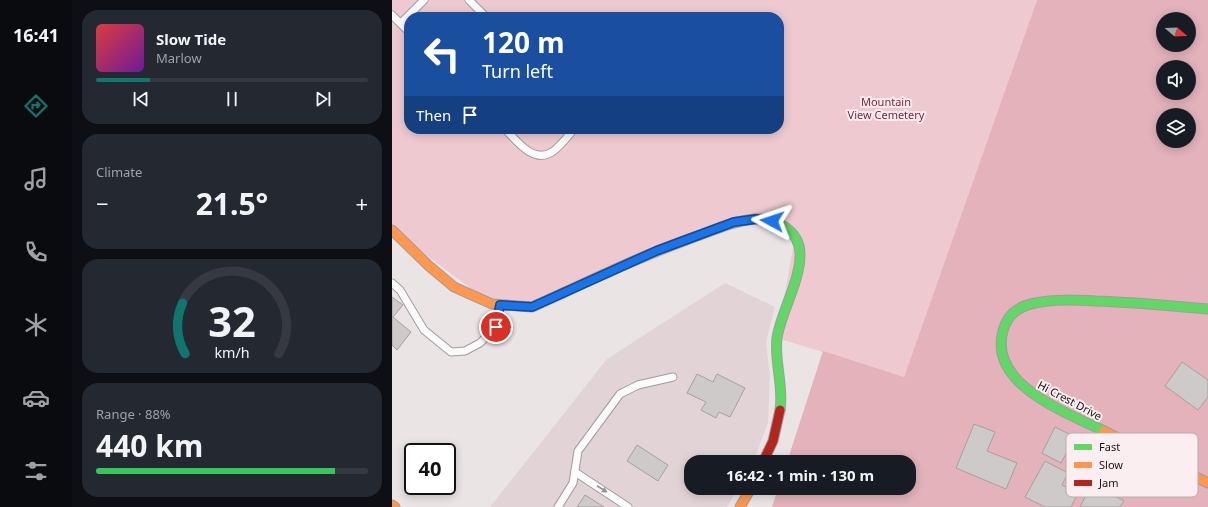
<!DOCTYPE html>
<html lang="en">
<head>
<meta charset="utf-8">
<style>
	body { margin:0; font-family:"Noto Sans",sans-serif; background:#242831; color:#f1f3f6; height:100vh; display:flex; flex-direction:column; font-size:15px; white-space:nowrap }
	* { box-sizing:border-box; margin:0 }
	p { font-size:13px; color:#9ea1a6 }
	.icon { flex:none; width:22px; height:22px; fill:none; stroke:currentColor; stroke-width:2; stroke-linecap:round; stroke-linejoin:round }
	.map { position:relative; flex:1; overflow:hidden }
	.details { display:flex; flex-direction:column; gap:10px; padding:10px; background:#0d0f14; width:320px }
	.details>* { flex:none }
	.hud { position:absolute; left:12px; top:12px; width:380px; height:122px; border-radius:16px; box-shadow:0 2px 10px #0003; background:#1a4fa0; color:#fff; overflow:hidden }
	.needle { width:26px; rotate:109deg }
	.buttons { position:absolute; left:764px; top:12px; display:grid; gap:8px }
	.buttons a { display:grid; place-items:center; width:40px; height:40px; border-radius:50%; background:#171b24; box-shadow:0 2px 10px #0003; font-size:20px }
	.speed { position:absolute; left:12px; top:443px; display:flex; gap:8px; font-size:20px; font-weight:700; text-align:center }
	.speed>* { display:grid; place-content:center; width:52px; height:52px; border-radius:50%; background:#171b24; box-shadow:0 2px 10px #0003; line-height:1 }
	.speed .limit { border:2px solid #111; border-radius:6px; background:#fff; color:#111 }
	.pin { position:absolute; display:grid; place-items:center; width:34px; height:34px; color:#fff; margin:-17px; border:2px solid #fff; border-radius:50%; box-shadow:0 1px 4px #0007 }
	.me { position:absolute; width:44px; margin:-22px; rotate:275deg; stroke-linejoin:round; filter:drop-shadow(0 0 3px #0008) }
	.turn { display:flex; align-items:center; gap:14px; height:84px; padding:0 12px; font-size:18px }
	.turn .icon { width:52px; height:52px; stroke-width:2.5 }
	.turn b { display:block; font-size:28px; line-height:34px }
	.then { display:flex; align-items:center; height:38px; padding:0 12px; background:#0003; gap:8px; font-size:15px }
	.big { font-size:30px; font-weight:700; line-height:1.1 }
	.details .tile { flex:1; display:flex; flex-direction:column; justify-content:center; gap:6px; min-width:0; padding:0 14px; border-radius:16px; background:#242831 }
	.details .dial { align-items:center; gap:0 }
	.dial svg { height:104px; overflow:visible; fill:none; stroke:#363941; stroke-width:7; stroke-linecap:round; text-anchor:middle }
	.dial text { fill:#f1f3f6; stroke:none }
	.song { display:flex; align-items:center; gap:12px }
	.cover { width:48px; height:48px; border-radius:6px; background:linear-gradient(135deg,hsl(0 70% 55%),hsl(280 70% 35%)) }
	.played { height:4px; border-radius:2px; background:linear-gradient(90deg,#0f766e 20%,#363941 20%) }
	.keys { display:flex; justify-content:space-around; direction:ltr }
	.heat { display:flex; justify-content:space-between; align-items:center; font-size:22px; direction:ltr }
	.charge { height:6px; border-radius:3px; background:linear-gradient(90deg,#34c759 88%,#363941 0) }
	.trip { position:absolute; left:292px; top:455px; width:232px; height:40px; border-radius:16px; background:#171b24; box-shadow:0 2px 10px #0003; font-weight:700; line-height:40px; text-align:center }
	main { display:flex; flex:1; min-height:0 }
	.tabs { display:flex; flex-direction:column; width:72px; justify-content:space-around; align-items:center; background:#090b0e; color:#9ea1a6 }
	.tabs .icon { width:28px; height:28px }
	.tabs .selected { color:#0f766e }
	.tabs b { font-size:18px; color:#f1f3f6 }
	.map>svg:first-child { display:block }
	.built { fill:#e2d4d6 }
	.green { fill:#eecad0; fill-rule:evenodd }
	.forest { fill:#e3b2bb; fill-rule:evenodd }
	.building { fill:#cecaca; stroke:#a5a0a1 }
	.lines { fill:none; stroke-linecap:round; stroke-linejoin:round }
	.lane-casing { stroke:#a19c9e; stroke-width:9 }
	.fast-casing { stroke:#a19c9e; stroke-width:11 }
	.slow-casing { stroke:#a19c9e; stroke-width:11 }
	.jam-casing { stroke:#a19c9e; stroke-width:11 }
	.lane { stroke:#fcfbfb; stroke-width:7 }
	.fast { stroke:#63d668; stroke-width:9 }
	.slow { stroke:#ff974d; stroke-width:9 }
	.jam { stroke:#b3261e; stroke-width:9 }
	.oneway { fill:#959393 }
	.route-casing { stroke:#114b97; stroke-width:10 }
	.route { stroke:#1a73e8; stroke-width:7 }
	.labels { text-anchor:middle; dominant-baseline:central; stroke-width:4; stroke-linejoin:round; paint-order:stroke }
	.park-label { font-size:11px; fill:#7f1c39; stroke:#fbeef0 }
	.street-label { font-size:11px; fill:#181414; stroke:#fbeef0 }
	.key { fill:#fbeef0; stroke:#b7adae; stroke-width:1 }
	.key-label { font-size:11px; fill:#181414 }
</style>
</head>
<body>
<main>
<nav class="tabs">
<b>16:41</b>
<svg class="icon selected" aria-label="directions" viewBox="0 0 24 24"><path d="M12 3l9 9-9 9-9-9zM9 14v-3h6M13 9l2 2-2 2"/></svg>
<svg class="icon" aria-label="music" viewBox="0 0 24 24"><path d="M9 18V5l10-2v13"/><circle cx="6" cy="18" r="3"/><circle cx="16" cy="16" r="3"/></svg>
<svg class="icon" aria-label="phone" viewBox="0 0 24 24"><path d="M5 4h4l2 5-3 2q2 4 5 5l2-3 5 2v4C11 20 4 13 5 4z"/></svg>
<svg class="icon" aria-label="climate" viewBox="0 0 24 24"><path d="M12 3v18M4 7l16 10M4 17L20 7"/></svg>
<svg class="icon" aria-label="car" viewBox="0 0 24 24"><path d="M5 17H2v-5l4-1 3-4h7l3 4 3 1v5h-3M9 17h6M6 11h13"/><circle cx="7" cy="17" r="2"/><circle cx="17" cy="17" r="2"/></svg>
<svg class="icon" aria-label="filters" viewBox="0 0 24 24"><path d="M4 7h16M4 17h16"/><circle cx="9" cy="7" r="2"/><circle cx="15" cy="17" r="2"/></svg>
</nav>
<section class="details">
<div class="tile">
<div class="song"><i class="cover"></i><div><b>Slow Tide</b><p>Marlow</p></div></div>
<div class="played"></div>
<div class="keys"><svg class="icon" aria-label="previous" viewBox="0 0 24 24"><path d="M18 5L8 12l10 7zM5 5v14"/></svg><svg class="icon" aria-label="pause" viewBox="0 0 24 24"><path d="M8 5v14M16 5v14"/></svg><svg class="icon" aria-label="next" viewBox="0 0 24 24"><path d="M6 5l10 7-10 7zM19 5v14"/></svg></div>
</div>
<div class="tile"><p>Climate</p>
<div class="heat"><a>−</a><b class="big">21.5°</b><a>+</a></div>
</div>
<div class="tile dial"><svg viewBox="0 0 100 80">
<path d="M14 69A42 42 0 1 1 86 69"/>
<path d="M14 69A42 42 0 0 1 12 30" stroke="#0f766e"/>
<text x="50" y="56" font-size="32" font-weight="700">32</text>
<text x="50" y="72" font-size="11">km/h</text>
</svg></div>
<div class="tile"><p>Range · 88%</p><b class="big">440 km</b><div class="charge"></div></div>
</section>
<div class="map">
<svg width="816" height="507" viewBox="0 0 816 507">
	<rect width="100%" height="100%" fill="#eae4e5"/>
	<polygon class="built" points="333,283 383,307 374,342 378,377 376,422 362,460 360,462 299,462 299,488 346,488 335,507 98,507 215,359"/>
	<path class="green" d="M0,0H645L512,377L385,338L403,236L364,219L140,307L100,304L0,230ZM17,17H387V129H17Z"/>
	<path class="forest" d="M645,0H816V507H380L386,488H517V462H395L431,351L512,377ZM771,19H797V45H771ZM771,67H797V93H771ZM771,115H797V141H771Z"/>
	<g class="building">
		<polygon points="0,297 11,305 1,317 19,332 5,350 0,345"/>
		<polygon points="790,362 816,380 816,397 806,410 773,386"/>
		<polygon points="305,374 321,382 325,374 353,388 338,417 327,412 324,418 309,410 314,402 295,393"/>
		<polygon points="582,424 603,432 595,451 625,463 614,489 564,468"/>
		<polygon points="663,427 683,437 669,463 650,453"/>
		<polygon points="245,445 276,465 266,481 235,461"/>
		<polygon points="653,461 676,473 670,485 686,493 679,507 653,507 633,497"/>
		<polygon points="700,484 732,501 728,507 688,507"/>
		<polygon points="193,495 212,507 185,507"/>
	</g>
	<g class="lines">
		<defs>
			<g id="lane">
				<polyline points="77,0 94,17"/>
				<polyline points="0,15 17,32"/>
				<polyline points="9,23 32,0"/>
				<path d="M113,129C125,141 141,164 160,152C168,147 176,136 182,129"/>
				<polyline points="0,283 8,290 32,330 59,352 73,351 88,343 104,327 107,305"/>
				<polyline points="183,472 236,507"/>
				<polyline points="166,507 181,483 186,451 228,394 246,385 281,377"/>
			</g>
			<g id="fast">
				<path d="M171,293C214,273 257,253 302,237C322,230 341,221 363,219C384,218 407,230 408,253C409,280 389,312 385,338C382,361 392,387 388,410"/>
				<path d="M712,431C676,413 596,385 611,331C615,315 627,306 643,303C663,299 684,300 704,301C741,302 779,306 816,309"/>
			</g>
			<g id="slow">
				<polyline points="0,230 37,266 62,287 100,304 140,307 171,293"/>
				<polyline points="712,431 816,483"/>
				<polyline points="0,505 3,507"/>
				<polyline points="348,507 359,488"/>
			</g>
			<polyline id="jam" points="371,462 381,441 388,410"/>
		</defs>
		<use href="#lane" class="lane-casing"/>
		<use href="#fast" class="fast-casing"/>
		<use href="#slow" class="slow-casing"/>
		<use href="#jam" class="jam-casing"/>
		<use href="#lane" class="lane"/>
		<use href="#fast" class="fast"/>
		<use href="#slow" class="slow"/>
		<use href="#jam" class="jam"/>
	</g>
	<defs><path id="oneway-solid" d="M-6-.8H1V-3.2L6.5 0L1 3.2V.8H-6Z"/></defs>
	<use class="oneway" href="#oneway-solid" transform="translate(210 489) rotate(33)"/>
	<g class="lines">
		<defs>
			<polyline id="route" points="104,327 108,305 140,307 264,251 342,222 364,219 380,221"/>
		</defs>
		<use href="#route" class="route-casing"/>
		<use href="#route" class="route"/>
	</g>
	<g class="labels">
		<g class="park-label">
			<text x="494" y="101">Mountain<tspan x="494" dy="13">View Cemetery</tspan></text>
		</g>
		<g class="street-label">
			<text transform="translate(678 400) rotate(28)">Hi Crest Drive</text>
		</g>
	</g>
	<rect x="674" y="433" width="132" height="64" rx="6" class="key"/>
	<rect x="682" y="444" width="18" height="6" fill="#63d668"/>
	<rect x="682" y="462" width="18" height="6" fill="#ff974d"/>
	<rect x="682" y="480" width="18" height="6" fill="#b3261e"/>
	<g class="key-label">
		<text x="707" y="451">Fast</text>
		<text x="707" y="469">Slow</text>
		<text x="707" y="487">Jam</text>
	</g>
</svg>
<div class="buttons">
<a><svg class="needle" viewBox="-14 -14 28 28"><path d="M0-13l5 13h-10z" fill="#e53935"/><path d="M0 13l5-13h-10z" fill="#9ea1a6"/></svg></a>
<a><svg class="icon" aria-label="sound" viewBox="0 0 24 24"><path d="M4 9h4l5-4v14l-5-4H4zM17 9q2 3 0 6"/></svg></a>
<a><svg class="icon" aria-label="layers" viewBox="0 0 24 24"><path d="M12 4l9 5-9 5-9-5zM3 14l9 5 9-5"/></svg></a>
</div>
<div class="speed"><div class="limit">40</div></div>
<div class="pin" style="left:104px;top:327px;background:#d93025"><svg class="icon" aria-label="arrive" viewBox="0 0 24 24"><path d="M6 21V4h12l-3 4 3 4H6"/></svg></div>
<svg class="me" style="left:380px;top:221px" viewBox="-20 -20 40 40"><path d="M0-17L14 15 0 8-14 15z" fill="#1a73e8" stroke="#fff" stroke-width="4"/></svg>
<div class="trip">16:42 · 1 min · 130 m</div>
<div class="hud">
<div class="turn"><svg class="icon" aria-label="left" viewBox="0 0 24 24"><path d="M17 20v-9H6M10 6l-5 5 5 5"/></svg><div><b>120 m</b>Turn left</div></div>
<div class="then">Then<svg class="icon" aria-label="arrive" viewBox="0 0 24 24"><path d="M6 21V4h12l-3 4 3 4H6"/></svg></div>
</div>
</div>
</main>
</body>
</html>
